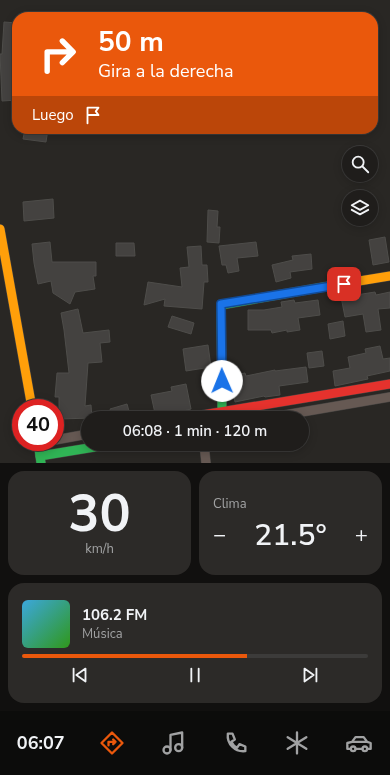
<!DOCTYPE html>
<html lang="es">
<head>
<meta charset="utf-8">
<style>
	body { margin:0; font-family:"Nunito Sans",sans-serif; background:#2c2a28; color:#f1f3f6; height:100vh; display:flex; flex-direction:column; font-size:15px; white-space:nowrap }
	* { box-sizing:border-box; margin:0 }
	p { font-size:13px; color:#a1a2a3 }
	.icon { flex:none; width:22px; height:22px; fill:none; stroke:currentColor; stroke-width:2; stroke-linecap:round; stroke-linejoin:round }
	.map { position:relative; height:463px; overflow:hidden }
	.details { display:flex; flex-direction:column; gap:8px; padding:8px; background:#11100f; flex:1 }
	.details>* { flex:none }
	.hud { position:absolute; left:12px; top:12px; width:366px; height:122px; border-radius:16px; box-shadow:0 2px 10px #0003,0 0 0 1px #3c3b3a; background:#ea580c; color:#fff; overflow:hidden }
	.fabs { position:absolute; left:342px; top:146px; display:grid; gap:8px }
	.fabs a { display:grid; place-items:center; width:36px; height:36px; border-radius:50%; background:#1f1d1b; box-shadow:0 2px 10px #0003,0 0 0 1px #3c3b3a; font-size:20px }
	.speed { position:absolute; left:12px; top:399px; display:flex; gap:8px; font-size:20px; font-weight:700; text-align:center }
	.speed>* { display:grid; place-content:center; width:52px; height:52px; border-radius:50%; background:#1f1d1b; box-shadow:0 2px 10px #0003,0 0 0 1px #3c3b3a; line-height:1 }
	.speed .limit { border:6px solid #d22; background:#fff; color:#111 }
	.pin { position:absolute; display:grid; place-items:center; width:34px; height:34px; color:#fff; margin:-17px; border-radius:8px; box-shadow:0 2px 6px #0006 }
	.me { position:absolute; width:44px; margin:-22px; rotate:359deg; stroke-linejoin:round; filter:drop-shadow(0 0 3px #0008) }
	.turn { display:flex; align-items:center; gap:14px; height:84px; padding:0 20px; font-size:18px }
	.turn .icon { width:52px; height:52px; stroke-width:2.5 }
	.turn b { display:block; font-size:28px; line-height:34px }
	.then { display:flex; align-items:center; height:38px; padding:0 20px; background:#0003; gap:8px; font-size:15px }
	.big { font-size:30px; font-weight:600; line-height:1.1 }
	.details .tile { flex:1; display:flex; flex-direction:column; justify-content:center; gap:6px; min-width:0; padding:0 14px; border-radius:16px; background:#2c2a28 }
	.details .dial { align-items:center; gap:0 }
	.dial b { font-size:52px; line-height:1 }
	.song { display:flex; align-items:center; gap:12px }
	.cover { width:48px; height:48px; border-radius:6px; background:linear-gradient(135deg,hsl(200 70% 55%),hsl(110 70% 35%)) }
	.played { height:4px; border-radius:2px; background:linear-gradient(90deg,#ea580c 65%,#3c3b3a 65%) }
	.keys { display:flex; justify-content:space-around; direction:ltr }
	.heat { display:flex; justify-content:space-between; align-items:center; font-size:22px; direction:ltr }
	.details .tiles { flex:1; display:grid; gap:8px; grid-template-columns:1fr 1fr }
	.tile:last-child { grid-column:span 2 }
	.trip { position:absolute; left:81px; top:411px; width:228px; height:40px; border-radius:20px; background:#1f1d1b; box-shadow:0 2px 10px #0003,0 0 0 1px #3c3b3a; font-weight:600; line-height:40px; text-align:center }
	.dock { display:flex; height:64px; justify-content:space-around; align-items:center; background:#0c0c0b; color:#a1a2a3 }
	.dock .icon { width:28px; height:28px }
	.dock .active { color:#ea580c }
	.dock b { font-size:18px; color:#f1f3f6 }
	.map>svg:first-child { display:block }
	.building { fill:#444240; stroke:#4e4d4a }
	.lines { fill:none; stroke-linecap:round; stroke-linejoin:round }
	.street-casing { stroke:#464442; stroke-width:10 }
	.fast-casing { stroke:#464442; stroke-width:10 }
	.slow-casing { stroke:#464442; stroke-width:10 }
	.jam-casing { stroke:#464442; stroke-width:10 }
	.street { stroke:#665953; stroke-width:9 }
	.fast { stroke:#30b455; stroke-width:9 }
	.slow { stroke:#ff9f0a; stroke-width:9 }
	.jam { stroke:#e5322d; stroke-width:9 }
	.route-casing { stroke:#114b97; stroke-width:10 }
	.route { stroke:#1a73e8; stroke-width:7 }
</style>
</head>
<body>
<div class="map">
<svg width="390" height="463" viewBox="0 0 390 463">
	<rect width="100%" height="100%" fill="#292724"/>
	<g class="building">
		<polygon points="4,22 17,23 17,100 2,101 0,54 2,54"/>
		<polygon points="25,129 48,129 46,142 23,139"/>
		<polygon points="53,199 54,218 24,221 23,202"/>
		<polygon points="208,210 218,211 217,227 220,227 219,243 207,242"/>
		<polygon points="385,237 389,262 373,265 369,240"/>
		<polygon points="50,242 52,262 96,262 96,276 93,276 95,289 75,292 70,304 53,293 51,281 38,284 34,263 32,244"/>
		<polygon points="256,242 258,256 237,258 239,271 228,273 226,265 222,265 219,246"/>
		<polygon points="116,243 134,243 135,256 116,256"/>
		<polygon points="201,246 202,265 207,265 208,282 204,282 202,309 164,306 165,299 144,305 148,282 182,287 180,268 189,267 187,247"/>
		<polygon points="311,254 312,269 290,272 291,278 276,282 272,265 293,260 292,256"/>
		<polygon points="355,290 356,295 375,292 376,295 390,292 390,308 378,309 381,330 366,332 363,314 345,317 340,292"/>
		<polygon points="294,300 295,303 318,300 320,315 298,318 300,330 287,332 287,330 272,333 271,330 248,330 248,310 264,310 282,307 281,302"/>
		<polygon points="78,309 83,333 109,330 110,342 100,343 102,362 88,363 85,406 91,405 92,418 59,419 59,397 55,397 57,373 69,373 64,330 61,313"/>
		<polygon points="172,316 194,323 191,334 168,327"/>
		<polygon points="343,321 345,336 330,339 328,324"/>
		<polygon points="208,345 211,367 186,371 183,349"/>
		<polygon points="380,346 383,359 390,358 390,371 367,376 368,379 335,386 333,371 350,368 348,357 366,353 365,349"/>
		<polygon points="322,351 324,366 309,368 307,353"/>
		<polygon points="306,367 308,382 279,386 280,395 265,397 264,396 235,402 230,376 245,373 246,376 275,370 275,371"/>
		<polygon points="186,384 191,409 156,418 151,395 172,391 171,387"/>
		<polygon points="127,404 131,418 113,418 110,409"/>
	</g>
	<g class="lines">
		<defs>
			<g id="street">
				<polyline points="267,418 390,397"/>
				<polyline points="55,440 88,434"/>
				<polyline points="204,444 206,463"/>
			</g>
			<g id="fast">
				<polyline points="223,418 222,412 221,305 329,286"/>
				<polyline points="38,442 41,463"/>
				<polyline points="40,456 113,444"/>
			</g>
			<g id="slow">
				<polyline points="0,229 32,408"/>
				<polyline points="329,286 390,276"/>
			</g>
			<polyline id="jam" points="184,418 390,384"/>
		</defs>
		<use href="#street" class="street-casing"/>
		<use href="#fast" class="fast-casing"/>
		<use href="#slow" class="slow-casing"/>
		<use href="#jam" class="jam-casing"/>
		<use href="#street" class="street"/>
		<use href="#fast" class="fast"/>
		<use href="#slow" class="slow"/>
		<use href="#jam" class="jam"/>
	</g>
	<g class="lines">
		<defs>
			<polyline id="route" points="222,381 221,304 344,284"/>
		</defs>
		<use href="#route" class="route-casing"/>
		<use href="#route" class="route"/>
	</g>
</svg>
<div class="fabs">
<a><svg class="icon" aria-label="search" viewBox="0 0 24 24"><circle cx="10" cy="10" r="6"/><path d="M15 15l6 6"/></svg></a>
<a><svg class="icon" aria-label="layers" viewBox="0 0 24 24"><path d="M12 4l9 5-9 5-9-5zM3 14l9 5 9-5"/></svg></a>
</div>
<div class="speed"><div class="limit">40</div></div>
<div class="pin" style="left:344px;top:284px;background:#d93025"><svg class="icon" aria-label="arrive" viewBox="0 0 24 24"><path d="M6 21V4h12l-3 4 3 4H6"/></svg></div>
<svg class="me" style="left:222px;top:381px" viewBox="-20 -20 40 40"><circle r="19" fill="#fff"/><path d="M0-13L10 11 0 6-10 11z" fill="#1a73e8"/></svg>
<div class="trip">06:08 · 1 min · 120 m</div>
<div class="hud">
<div class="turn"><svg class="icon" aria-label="right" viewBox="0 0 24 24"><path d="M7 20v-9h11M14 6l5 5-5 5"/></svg><div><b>50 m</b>Gira a la derecha</div></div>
<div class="then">Luego<svg class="icon" aria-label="arrive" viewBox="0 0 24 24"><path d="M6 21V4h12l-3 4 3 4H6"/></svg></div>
</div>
</div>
<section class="details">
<div class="tiles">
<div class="tile dial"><b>30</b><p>km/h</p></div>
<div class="tile"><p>Clima</p>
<div class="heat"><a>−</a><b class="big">21.5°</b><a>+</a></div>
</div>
<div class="tile">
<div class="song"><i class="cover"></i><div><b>106.2 FM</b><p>Música</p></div></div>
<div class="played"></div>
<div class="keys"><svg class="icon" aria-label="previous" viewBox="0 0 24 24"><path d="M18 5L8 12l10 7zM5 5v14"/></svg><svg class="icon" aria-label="pause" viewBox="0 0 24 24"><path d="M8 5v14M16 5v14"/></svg><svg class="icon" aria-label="next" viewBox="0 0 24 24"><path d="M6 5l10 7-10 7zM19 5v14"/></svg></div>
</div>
</div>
</section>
<nav class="dock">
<b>06:07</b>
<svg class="icon active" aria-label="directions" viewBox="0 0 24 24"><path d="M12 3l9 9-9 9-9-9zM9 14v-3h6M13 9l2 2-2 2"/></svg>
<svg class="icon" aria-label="music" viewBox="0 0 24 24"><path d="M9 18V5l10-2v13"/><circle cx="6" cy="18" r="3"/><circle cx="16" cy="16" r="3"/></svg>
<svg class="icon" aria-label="phone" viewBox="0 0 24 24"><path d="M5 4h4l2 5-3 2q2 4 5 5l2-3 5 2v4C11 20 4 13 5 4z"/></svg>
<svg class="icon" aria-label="climate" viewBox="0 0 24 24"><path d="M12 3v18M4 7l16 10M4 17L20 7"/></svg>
<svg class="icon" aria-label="car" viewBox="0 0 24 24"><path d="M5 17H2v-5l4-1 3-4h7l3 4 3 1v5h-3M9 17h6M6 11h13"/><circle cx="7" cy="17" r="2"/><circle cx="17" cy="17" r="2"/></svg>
</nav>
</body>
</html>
